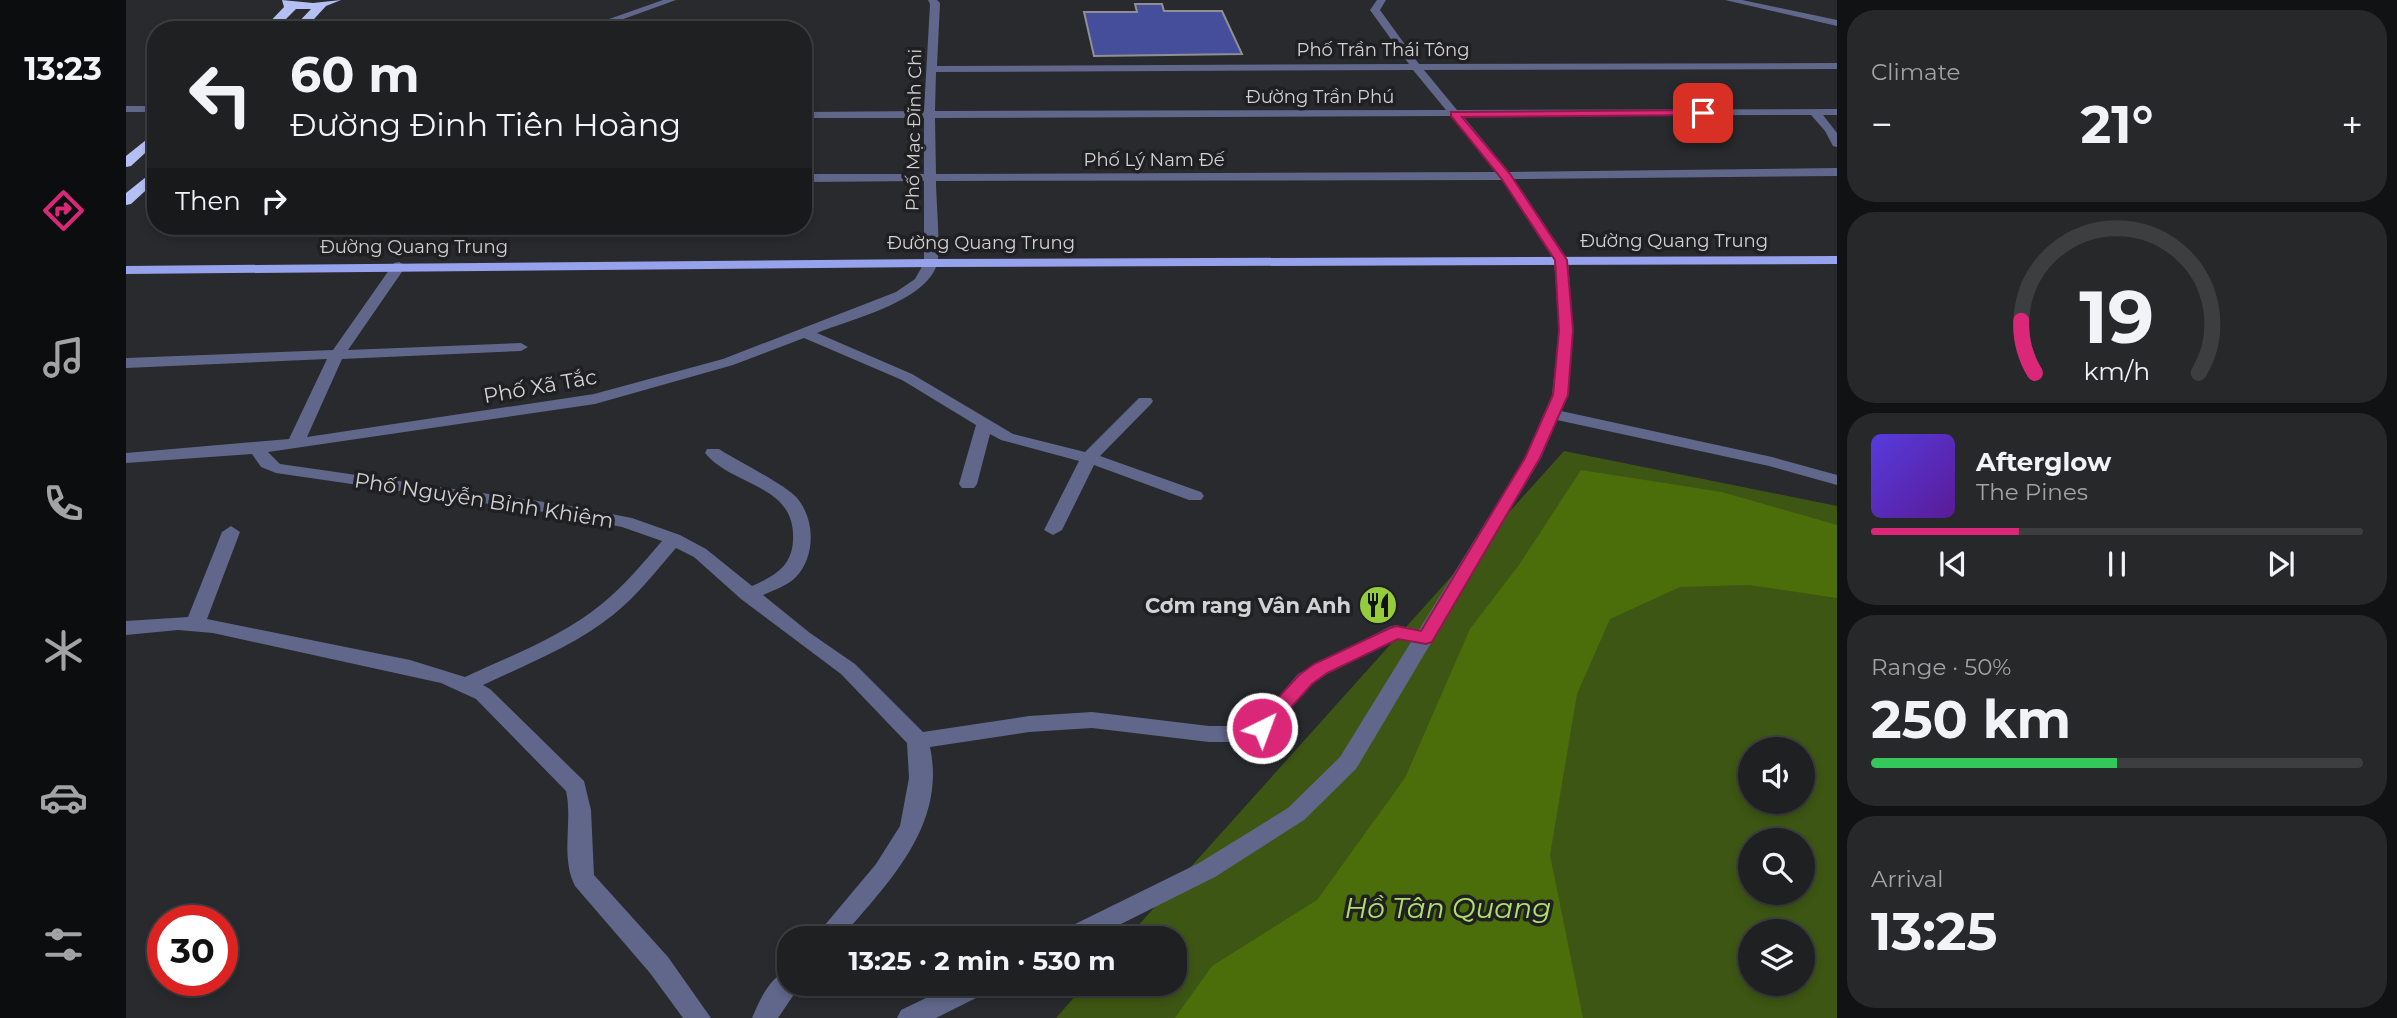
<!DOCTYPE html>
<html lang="en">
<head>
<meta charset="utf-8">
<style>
	body { margin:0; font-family:Montserrat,sans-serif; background:#27282a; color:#f1f3f6; height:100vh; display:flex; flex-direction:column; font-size:26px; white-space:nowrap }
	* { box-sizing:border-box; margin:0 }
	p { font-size:23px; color:#a1a3a5 }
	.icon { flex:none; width:38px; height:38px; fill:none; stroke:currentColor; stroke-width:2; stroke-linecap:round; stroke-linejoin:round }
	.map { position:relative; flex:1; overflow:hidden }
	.sheet { display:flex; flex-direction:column; gap:10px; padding:10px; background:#111213; width:560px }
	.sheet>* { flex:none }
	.guide { position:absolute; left:21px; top:21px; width:665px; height:214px; border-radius:28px; box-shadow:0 4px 10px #0003,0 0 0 2px #3c3e40; background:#1f2022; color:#f1f3f6; overflow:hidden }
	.buttons { position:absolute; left:1612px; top:737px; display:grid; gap:14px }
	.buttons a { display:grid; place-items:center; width:77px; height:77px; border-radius:50%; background:#1f2022; box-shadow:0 4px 10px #0003,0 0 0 2px #3c3e40; font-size:35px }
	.speed { position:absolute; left:21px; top:905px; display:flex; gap:14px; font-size:35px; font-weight:700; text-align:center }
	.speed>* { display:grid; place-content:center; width:91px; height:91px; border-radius:50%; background:#1f2022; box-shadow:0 4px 10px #0003,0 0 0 2px #3c3e40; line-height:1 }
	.speed .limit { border:10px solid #d22; background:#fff; color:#111 }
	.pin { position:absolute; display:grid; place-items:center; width:60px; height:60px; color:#fff; margin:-30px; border-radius:14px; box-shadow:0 4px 10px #0006 }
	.me { position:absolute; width:77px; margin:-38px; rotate:42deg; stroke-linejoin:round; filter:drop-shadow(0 0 5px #0008) }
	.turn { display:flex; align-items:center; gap:24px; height:147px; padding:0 28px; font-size:32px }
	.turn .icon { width:91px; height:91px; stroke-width:2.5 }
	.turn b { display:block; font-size:49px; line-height:60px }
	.then { display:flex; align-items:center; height:66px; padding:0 28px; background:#0003; gap:14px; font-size:26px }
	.big { font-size:52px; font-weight:700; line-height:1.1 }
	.sheet .tile { flex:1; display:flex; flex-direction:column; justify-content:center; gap:10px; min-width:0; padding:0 24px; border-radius:28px; background:#27282a }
	.sheet .dial { align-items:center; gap:0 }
	.dial svg { height:182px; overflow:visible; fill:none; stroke:#3c3e40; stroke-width:7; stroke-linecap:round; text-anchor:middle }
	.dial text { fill:#f1f3f6; stroke:none }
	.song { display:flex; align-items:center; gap:21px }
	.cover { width:84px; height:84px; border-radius:10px; background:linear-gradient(135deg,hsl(250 70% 55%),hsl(270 70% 35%)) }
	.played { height:7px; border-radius:4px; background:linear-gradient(90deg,#db2777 30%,#3c3e40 30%) }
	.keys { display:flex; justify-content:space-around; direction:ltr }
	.heat { display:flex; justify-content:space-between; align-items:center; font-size:38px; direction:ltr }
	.charge { height:10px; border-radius:5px; background:linear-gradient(90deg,#34c759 50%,#3c3e40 0) }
	.trip { position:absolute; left:651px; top:926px; width:410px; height:70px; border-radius:28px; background:#1f2022; box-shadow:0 4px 10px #0003,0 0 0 2px #3c3e40; font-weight:700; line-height:70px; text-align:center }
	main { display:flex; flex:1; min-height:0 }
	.menu { display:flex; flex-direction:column; width:126px; justify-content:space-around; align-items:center; background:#0c0d0e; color:#a1a3a5 }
	.menu .icon { width:49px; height:49px }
	.menu .current { color:#db2777 }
	.menu b { font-size:32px; color:#f1f3f6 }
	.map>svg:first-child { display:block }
	.green { fill:#3d5613; fill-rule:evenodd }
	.water { fill:#4c6e0a }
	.building { fill:#454e9b; stroke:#8f9093; stroke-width:2 }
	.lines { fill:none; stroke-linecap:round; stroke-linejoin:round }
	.minor { fill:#60678a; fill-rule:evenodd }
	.major { fill:#96a3ec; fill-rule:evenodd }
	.highway { fill:#b4bff3; fill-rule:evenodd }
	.route { fill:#db2777; stroke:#8e194d; stroke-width:2 }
	.labels { text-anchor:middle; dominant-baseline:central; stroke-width:7; stroke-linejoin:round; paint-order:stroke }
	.far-street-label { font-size:18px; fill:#d2d2d4; stroke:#202023 }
	.street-label { font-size:21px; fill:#d2d2d4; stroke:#202023 }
	.poi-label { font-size:21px; font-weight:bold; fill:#d2d2d4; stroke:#202023; text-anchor:end }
	.near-water-label { font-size:28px; font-style:italic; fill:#afe06c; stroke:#202023 }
</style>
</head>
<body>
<main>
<nav class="menu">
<b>13:23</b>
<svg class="icon current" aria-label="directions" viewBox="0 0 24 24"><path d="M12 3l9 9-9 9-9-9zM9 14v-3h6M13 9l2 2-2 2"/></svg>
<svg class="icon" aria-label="music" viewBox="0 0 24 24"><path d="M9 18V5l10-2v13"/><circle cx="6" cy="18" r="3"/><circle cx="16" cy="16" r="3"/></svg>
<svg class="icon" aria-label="phone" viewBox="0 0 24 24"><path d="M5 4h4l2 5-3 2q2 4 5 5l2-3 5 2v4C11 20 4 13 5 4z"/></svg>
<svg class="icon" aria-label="climate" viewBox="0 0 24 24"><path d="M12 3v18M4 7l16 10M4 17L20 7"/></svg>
<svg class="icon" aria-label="car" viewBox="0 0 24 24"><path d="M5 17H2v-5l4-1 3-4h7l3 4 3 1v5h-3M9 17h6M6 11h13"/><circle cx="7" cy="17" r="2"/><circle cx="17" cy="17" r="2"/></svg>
<svg class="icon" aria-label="filters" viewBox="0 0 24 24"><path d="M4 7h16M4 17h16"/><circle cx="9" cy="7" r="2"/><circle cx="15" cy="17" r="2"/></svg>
</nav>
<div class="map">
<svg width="1711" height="1018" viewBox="0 0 1711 1018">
	<rect width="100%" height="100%" fill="#292a2d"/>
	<path class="green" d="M1438,451L1711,506V1018H930L960,984H1048V938H1001ZM1624,749H1676V802H1624ZM1624,840H1676V892H1624ZM1624,931H1676V984H1624Z"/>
	<polygon class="water" points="1455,470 1596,492 1711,525 1711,598 1623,585 1554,587 1484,619 1451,694 1424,855 1457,1018 1049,1018 1086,966 1191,900 1279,778 1344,629 1393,565"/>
	<polygon class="building" points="1009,4 1036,4 1038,11 1096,11 1116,54 968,56 958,12 1011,12"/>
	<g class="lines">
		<g class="minor">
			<polygon points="537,0 550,0 467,30 452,30"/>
			<path d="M802,0H811L814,3L811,66L1283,64L1244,10L1251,0H1260L1254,10L1293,64L1711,63V69L1298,70L1331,110L1711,109V115H1697L1711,133V147L1707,146L1699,131L1685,115L1337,116L1383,172L1711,168V176L1388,179L1442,260L1447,330L1442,395L1435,411L1646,457L1711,475V485L1643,466L1431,420L1415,458L1230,769L1178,820L1089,877L967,938H932L935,931L1073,863L1162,808L1214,757L1285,642L1272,639L1201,674L1186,684L1148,728L1119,742H1083L966,728L903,732L804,747C821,826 761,884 715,938H688L750,864L774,826L783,778L781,743L715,674L615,599L568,557L550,548C530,571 511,596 487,615C448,646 401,664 357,685L364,689L458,781L465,810L468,875L542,957L585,1018H557L524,973L449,886C434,857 447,821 440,791L350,699L315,683L87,633L52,630L0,635V621L62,617L96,532L105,526L114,532L81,619L284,660L339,677C386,655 436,637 477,603C499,585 517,563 536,541L496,527L439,515L150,473L135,467L126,454L0,463V453L163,439L201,359L0,368V358L207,350L268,263L273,262L280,266L222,350L395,343L402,347L395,351L216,359L181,437L468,394L597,359L770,292L789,279L798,263V181L677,182V174H798V118H677V112L798,111L804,4ZM1287,70L1320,110L809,111L810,72ZM1325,116L1371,172L810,174L809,118ZM1376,180L1428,260L1433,330L1426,395L1399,458L1293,630L1270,625L1263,627L1172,674L1134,718L1116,726H1083L966,712L903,716L797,732L729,664L684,633L637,595C648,590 661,586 670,577C690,556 689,519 671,498C660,485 610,460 593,449H581L579,453C607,487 670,484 667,540C666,567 648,576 626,586L580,549L554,535L506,518L439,505L154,464L142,452L469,404L607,365L678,338L776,380L850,425L833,484L836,488H848L851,484L864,434L875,440L953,461L918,530L927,535L936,530L968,465L1063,500H1075L1078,496L1075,492L974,456L1025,404L1027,401L1025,398H1013L959,452L887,434L786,374L691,333C725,319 800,302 811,264C815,250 810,199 810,181Z"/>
			<polygon points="1599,0 1616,0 1711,20 1711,26"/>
			<rect x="0" y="106" width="30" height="6"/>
			<path d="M663,970V984H675L652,1018H626C634,1000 643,977 663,970Z"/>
			<polygon points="829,984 866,984 862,992 810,1018 771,1018 775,1010"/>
		</g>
		<polygon class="major" points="1711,256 1711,264 805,267 0,274 0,266 805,259"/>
		<g class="highway">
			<polygon points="156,0 187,3 215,0 200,6 178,30 165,30 185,9 170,9 149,30 136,30 158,7"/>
			<polygon points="30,132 30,143 5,166 0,167 0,156"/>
			<polygon points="30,169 30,181 5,204 0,205 0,193"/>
		</g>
	</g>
	<polygon class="route" points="1577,110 1581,111 1581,115 1336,117 1384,174 1441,260 1447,330 1442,395 1414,458 1306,642 1300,644 1272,639 1201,673 1186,684 1142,733 1129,733 1126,728 1129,723 1173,675 1188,664 1264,628 1270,626 1295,631 1399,458 1427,395 1433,330 1429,260 1375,178 1325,116 1325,112"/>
	<defs>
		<symbol id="restaurant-disc" viewBox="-11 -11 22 22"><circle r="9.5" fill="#95cc3b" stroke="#202023"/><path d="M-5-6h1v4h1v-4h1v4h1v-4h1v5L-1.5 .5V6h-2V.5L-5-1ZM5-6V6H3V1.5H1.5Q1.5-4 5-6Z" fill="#111"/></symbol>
	</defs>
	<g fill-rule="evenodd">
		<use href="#restaurant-disc" x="1230" y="583" width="44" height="44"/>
	</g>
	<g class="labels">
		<g class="far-street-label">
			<text x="1257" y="50">Phố Trần Thái Tông</text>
			<text x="1194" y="97">Đường Trần Phú</text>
			<text transform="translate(788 130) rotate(-89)">Phố Mạc Đĩnh Chi</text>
			<text x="1028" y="160">Phố Lý Nam Đế</text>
			<text x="1548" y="241">Đường Quang Trung</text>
			<text x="855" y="243">Đường Quang Trung</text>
			<text x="288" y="247">Đường Quang Trung</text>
		</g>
		<g class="street-label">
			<text transform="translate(414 386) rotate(-10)">Phố Xã Tắc</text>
			<text transform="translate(358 500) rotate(9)">Phố Nguyễn Bỉnh Khiêm</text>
		</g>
		<g class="poi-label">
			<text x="1225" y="605">Cơm rang Vân Anh</text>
		</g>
		<g class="near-water-label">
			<text x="1322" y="908">Hồ Tân Quang</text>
		</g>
	</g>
</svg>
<div class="buttons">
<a><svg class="icon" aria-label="sound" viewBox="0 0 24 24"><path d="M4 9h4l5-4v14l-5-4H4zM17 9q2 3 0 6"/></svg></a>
<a><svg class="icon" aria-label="search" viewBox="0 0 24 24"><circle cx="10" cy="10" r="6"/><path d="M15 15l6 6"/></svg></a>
<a><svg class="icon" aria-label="layers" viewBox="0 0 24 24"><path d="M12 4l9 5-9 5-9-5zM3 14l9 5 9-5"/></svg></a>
</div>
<div class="speed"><div class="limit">30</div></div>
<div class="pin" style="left:1577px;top:113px;background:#d93025"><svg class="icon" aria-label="arrive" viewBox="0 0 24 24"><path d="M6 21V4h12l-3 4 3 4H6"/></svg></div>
<svg class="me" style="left:1136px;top:728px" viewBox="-20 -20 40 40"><circle r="17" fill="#db2777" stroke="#fff" stroke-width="3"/><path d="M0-11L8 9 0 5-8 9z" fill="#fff"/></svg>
<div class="trip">13:25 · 2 min · 530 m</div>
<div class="guide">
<div class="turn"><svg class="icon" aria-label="left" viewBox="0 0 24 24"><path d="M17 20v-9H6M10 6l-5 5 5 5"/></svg><div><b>60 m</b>Đường Đinh Tiên Hoàng</div></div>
<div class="then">Then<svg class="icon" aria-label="right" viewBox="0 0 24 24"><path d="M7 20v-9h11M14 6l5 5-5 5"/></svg></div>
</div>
</div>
<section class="sheet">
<div class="tile"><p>Climate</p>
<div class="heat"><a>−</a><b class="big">21°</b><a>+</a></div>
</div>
<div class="tile dial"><svg viewBox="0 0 100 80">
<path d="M14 69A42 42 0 1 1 86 69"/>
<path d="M14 69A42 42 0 0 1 8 46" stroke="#db2777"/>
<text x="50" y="56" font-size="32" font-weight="700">19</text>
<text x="50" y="72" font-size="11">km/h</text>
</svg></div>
<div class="tile">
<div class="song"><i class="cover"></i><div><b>Afterglow</b><p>The Pines</p></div></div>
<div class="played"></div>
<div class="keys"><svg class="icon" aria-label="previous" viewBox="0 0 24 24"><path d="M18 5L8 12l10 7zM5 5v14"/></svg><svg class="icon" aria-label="pause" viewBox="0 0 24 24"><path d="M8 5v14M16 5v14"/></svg><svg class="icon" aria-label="next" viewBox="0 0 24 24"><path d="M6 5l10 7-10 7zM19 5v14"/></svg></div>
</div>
<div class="tile"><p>Range · 50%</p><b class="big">250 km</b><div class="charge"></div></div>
<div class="tile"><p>Arrival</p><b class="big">13:25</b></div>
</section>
</main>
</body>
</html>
